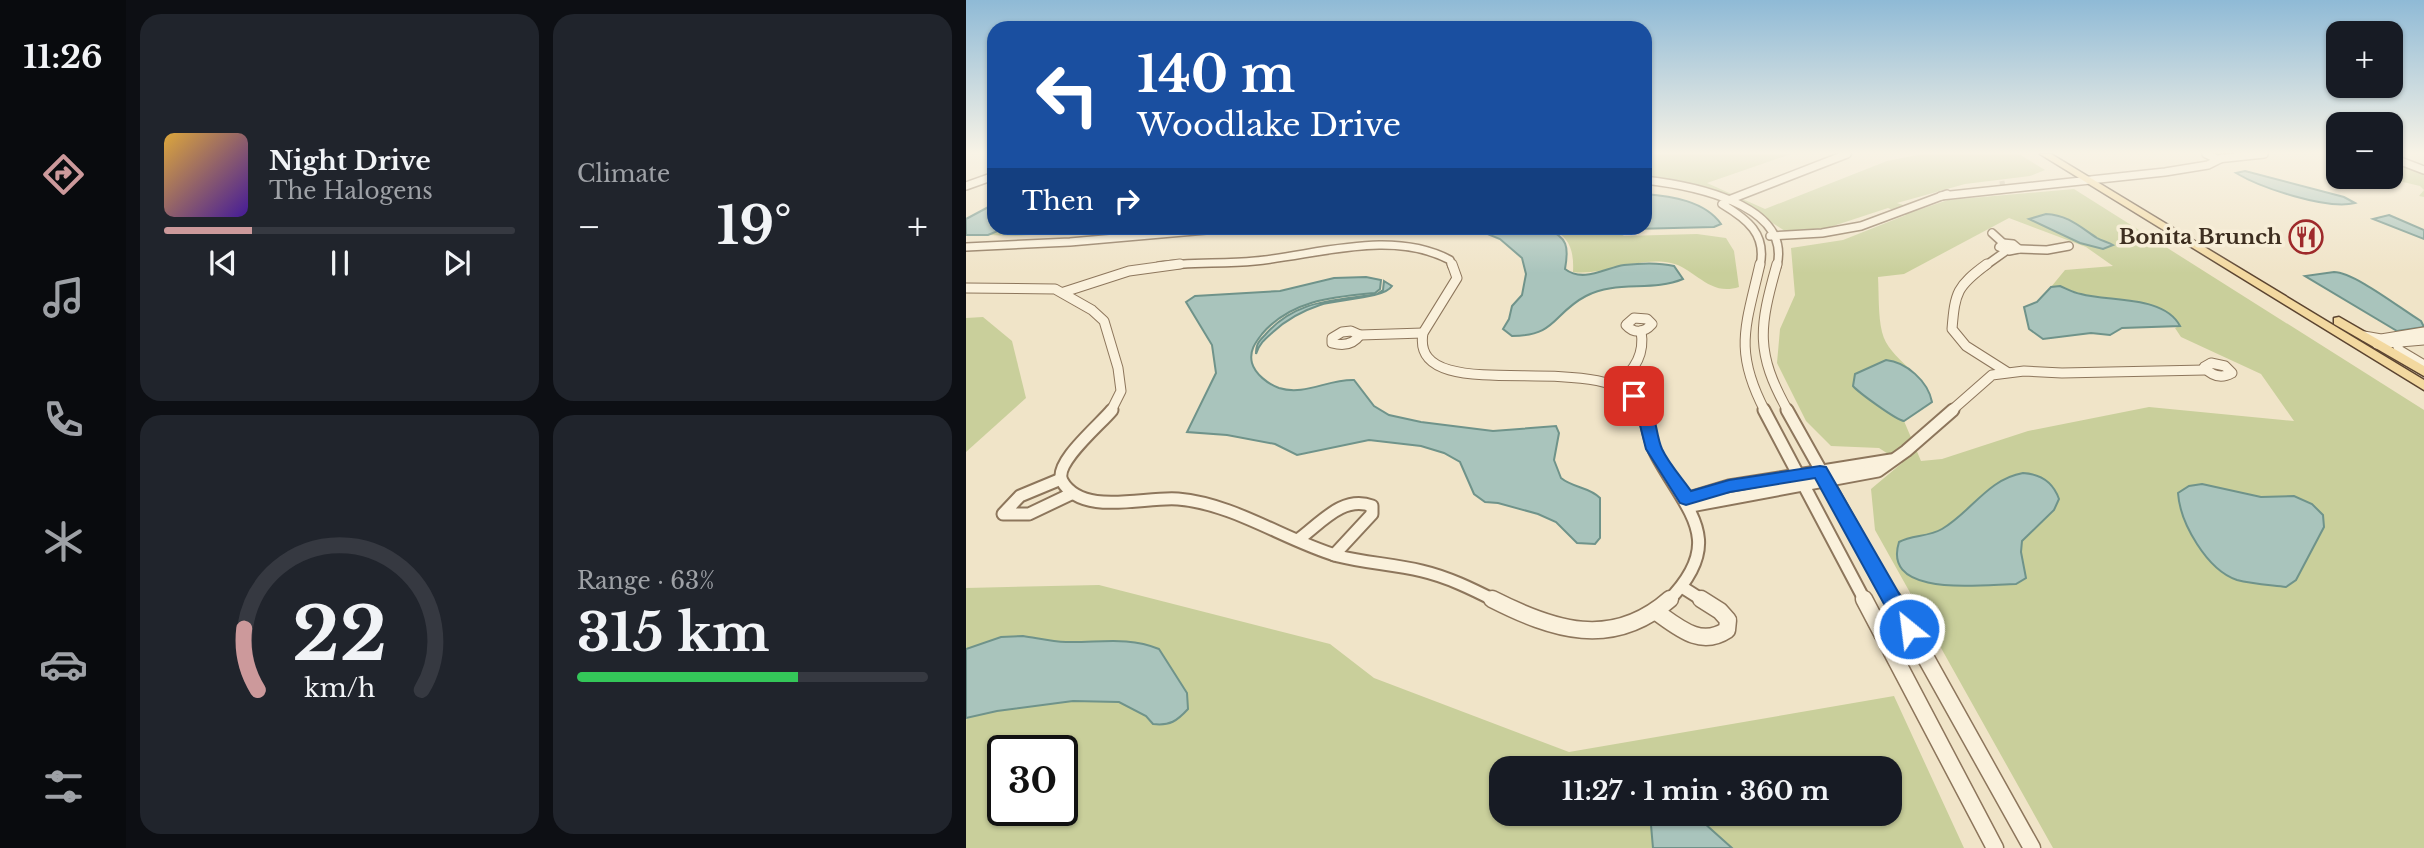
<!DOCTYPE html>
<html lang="en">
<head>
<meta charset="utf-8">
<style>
	body { margin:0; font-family:"Libre Baskerville",serif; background:#20242c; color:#f1f3f6; height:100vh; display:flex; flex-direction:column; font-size:26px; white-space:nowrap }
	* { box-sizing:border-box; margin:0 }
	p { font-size:23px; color:#9ea1a6 }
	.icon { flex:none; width:38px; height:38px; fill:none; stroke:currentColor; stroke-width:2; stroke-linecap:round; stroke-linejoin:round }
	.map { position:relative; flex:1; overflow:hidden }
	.panel { display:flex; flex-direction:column; gap:14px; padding:14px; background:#0d0f14; width:840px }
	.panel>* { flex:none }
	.hud { position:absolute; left:21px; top:21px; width:665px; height:214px; border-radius:21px; box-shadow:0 2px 5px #0004; background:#1a4fa0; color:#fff; overflow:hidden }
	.fabs { position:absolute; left:1360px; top:21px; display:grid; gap:14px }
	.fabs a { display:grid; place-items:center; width:77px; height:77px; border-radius:14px; background:#171b24; box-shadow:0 2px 5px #0004; font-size:35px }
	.speed { position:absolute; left:21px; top:735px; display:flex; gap:14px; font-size:35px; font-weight:700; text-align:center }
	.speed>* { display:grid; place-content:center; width:91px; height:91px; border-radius:50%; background:#171b24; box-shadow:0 2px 5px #0004; line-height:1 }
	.speed .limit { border:4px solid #111; border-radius:10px; background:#fff; color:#111 }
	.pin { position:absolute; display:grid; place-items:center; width:60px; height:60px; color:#fff; margin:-30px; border-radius:14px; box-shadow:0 4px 10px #0006 }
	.me { position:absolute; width:77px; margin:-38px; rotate:331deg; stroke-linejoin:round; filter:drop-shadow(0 0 5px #0008) }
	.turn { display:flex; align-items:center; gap:24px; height:147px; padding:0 35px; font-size:32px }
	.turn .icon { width:91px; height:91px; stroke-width:2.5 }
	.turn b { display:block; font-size:49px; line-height:60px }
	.then { display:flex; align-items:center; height:66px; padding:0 35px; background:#0003; gap:14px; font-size:26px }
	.big { font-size:52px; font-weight:700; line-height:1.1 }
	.panel .widget { flex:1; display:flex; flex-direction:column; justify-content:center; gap:10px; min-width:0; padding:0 24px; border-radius:21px; background:#20242c }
	.panel .dial { align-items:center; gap:0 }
	.dial svg { height:182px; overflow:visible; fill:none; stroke:#363941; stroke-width:7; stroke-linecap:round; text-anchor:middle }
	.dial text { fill:#f1f3f6; stroke:none }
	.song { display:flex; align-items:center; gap:21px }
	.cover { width:84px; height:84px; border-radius:10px; background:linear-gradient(135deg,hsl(40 70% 55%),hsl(260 70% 35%)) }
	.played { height:7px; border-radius:4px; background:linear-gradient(90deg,#cc999b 25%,#363941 25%) }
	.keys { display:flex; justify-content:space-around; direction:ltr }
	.heat { display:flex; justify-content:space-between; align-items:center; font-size:38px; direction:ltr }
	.charge { height:10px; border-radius:5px; background:linear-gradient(90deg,#34c759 63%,#363941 0) }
	.panel .tiles { flex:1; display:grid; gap:14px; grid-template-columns:repeat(2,1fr) }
	.trip { position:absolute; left:523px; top:756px; width:413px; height:70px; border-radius:21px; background:#171b24; box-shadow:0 2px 5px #0004; font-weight:700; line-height:70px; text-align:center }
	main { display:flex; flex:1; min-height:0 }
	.menu { display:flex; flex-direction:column; width:126px; justify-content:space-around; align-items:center; background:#090b0e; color:#9ea1a6 }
	.menu .icon { width:49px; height:49px }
	.menu .current { color:#cc999b }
	.menu b { font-size:32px; color:#f1f3f6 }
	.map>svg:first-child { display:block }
	.green { fill:#c9cf9b; fill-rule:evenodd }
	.water { fill:#a9c4bc; stroke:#6f938a; stroke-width:2 }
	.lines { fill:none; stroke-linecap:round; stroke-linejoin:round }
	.minor-tunnel { stroke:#ccc0a6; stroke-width:7; stroke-dasharray:7 3.5; stroke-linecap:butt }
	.minor-far3-casing { stroke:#8d765c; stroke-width:10 }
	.minor-far2-casing { stroke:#8d765c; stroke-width:11 }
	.minor-far1-casing { stroke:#8d765c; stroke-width:15 }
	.minor-casing { stroke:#8d765c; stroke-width:19 }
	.primary-casing { stroke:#5b4430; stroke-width:3 }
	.minor-far3 { stroke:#faf1dc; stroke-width:7 }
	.minor-far2 { stroke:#faf1dc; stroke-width:9 }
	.minor-far1 { stroke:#faf1dc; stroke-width:11 }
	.minor { stroke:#faf1dc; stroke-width:16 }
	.primary { fill:#f3d9a0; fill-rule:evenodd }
	.route { fill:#1a73e8; stroke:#114b97; stroke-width:2 }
	.labels { text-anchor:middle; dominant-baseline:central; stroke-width:7; stroke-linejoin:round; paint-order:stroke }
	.far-poi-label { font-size:21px; font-weight:bold; fill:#3d2e20; stroke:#f7eed8; text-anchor:end }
</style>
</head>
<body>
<main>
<nav class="menu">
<b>11:26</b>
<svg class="icon current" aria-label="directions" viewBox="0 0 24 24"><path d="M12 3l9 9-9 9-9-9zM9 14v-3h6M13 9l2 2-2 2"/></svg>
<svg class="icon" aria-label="music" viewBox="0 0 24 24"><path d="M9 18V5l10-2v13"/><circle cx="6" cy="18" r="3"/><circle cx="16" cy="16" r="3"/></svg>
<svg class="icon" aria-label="phone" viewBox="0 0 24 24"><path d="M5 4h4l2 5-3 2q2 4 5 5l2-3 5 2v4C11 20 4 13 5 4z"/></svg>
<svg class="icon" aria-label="climate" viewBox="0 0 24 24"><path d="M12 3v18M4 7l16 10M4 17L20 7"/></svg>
<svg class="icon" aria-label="car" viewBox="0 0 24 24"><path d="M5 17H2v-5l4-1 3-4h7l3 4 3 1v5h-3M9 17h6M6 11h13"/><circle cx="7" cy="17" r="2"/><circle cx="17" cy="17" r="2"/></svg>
<svg class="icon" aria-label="filters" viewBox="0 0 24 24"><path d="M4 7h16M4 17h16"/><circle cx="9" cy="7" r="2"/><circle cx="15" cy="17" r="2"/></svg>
</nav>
<section class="panel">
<div class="tiles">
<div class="widget">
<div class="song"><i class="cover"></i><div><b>Night Drive</b><p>The Halogens</p></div></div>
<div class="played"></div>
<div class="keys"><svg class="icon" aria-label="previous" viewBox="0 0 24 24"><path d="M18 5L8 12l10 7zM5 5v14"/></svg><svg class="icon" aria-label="pause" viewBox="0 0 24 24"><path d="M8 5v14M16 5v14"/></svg><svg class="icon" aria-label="next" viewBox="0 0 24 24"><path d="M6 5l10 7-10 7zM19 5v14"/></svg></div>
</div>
<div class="widget"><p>Climate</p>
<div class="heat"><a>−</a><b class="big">19°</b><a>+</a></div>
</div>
<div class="widget dial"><svg viewBox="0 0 100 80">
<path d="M14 69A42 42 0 1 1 86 69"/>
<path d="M14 69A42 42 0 0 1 8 42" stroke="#cc999b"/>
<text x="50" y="56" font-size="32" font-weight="700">22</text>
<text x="50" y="72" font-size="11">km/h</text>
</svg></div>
<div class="widget"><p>Range · 63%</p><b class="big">315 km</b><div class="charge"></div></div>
</div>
</section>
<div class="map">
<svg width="1458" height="848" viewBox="0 0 1458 848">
	<rect width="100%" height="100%" fill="#f0e4c8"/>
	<g class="green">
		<path d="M679,154H825L741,183L799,209L921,161L956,154H1053L1079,170L1064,176L999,184L931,203L952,210L982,200L1108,189L1458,410V848H1087L909,530L905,489L936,463L913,448L865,446L840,421L811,363L814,329L829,295L825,248L877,240L940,215L922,208L861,228L819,231L778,205L679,178ZM1043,218L1120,247L1147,266L1099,270L1085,287L1094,286L1117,295L1171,301L1191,308L1213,326L1209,328L1215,337L1295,374L1328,421L1183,407L1062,431L976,459L955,461L938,421L966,402C961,373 923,361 916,332C912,315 913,294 912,277L938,274Z"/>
		<polygon points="1425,161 1458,174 1458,197 1453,196 1458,190 1454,186 1416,177 1424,177"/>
		<polygon points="39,228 192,228 143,233 125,231 50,236 22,235"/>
		<path d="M584,228H646L658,236L731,234L760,238L768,251L773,287C743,297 729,268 705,263C670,256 639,276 607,272C608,253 605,237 584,228Z"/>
		<polygon points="17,317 46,341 60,398 0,452 0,318"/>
		<path d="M133,585L364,644L408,678L603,752L928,696L998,848H0V588ZM37,751H96V810H37ZM536,768H924V814H536Z"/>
	</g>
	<g class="water">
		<path d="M1279,171L1378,197L1389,203C1361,210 1295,188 1270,173Z"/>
		<path d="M679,194C705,196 739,201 755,224L748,227L667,229L661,228H679Z"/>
		<polygon points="28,204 28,228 39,228 22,235 0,235 0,219"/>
		<path d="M1080,214C1102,215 1114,227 1131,238C1136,241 1142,242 1147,245L1137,249L1114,243L1063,219Z"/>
		<polygon points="1423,215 1458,230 1458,239 1407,219"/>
		<path d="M507,228H579C602,237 603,247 599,269C617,283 639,268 658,265C675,263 692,262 708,266L717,279C686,292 650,280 620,296C587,313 591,336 546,336L537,329L543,319L546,306L556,295L560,274L556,258L534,239Z"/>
		<path d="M1368,272C1388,272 1435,309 1455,321L1458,327L1431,331L1339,276Z"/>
		<path d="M400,277L415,280L414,289L409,293C367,297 325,300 296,334C289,343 283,351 286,363C289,374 302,384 313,388C339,396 362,379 388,380L408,406L423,415L455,422L527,431L590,426L593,433L588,460L595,478C607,488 624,487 634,498V538L629,544L611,543L590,522L572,514L532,503L519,502L508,494L494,462L478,453L455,446L403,440L331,455L309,444L261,435L221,432L250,373L246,345L220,302L229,296L314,291L368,278Z"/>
		<path d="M418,281L426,286C418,299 370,299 354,305C336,311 320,320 307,332C299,339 293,344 290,354C290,344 293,341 299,335C330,299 368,301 411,294L417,290Z"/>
		<path d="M1094,286C1101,289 1108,293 1115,294C1143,302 1198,295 1214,326L1156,328L1144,335L1125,333L1077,339L1063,329L1058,307L1071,302L1085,287Z"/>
		<path d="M920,360C940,362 962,381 966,402L938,421C930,420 892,392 887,386L889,374Z"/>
		<path d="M1057,473C1074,474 1087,482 1093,499L1088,510L1056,541L1055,552L1060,578L1050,584C1020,584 915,599 933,542C946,535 962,537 976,529C1005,512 1022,479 1057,473Z"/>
		<path d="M1236,484L1295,497L1328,496L1346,504L1357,515L1358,527L1330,580L1320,587C1304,585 1286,584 1271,580C1241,570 1214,523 1212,493L1223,486Z"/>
		<path d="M57,636C71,638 86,642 100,642C132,643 162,636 193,649L221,693L222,709C211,721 204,726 187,724L180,716L153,702L107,701L31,711L0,718V649L35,637Z"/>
		<polygon points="678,814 728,814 766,848 687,848 685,825"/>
	</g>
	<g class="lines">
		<polyline class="minor-tunnel" points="1034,185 1039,184"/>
		<defs>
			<g id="minor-far3">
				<polyline points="1240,154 1251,159 1298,154"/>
				<polyline points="1424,157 1458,170"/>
				<path d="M679,180C722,185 826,203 811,266"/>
				<polyline points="0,186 28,176"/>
				<polyline points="975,196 1199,172 1242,165 1256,158"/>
				<polyline points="760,201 881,154"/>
				<path d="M756,204C781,219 801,234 794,266"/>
				<polyline points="1026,233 1037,243"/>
				<polyline points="804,236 856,233 895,226 981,194"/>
				<polygon points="1037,243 1047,244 1053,249 1043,251 1033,247"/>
				<polyline points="0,247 104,242 263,228"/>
				<polyline points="1053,249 1081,250 1103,246"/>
				<path d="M193,266C225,262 257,264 289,261C352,255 425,229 484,260L486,266"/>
				<polyline points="1019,266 1040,251"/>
			</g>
			<g id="minor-far2">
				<path d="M486,264L491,278L457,333C443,414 649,340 677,411"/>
				<path d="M794,264C780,326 767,350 799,411"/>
				<path d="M811,264C793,328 789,352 822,411"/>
				<path d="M1021,264C991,286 989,292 986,329L1000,346L1041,372"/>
				<polyline points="0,288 89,289 126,310 138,321 152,368 155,391 145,411"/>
				<polyline points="98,292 163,271 214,264"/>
				<path d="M668,318L681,319L686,324C678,333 668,334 660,325Z"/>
				<path d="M385,331L394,335C387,345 377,346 366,343V338L376,332Z"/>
				<polyline points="394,335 457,333"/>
				<polyline points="1398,336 1415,339 1458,332"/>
				<polyline points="1411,344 1458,340"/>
				<polyline points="1431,344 1433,350 1458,365"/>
				<path d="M1245,363L1259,366L1266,373C1255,379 1246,376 1238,367Z"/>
				<path d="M650,384C669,371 679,354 675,331"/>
				<polyline points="985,411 1026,375 1058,371 1096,373 1239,370"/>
			</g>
			<g id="minor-far1">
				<path d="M146,410C135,424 87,463 96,481C116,517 179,496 212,499C269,504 318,540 372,556C399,563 428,564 456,571C482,577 506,589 530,601"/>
				<path d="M677,410C682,425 683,442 691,456C722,513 761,541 702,601"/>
				<polyline points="798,410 899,601"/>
				<polyline points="821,410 928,601"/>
				<polyline points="95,479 54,496 37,514 63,514 105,494"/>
				<polyline points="720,499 763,486 925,460"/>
				<polyline points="725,506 912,471 940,451 987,410"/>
				<path d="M333,539C355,523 377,495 406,506V514L368,555"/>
				<polyline points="716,587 738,601"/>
			</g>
			<g id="minor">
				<path d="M526,599C587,630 646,650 704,599"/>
				<polyline points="898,599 1029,848"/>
				<polyline points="927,599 1066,848"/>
				<path d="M689,611C712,627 734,648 761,630L762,620L754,611L735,599"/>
			</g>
			<g id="primary">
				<polygon points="1074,154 1085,154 1458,380 1458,390"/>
				<polygon points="1373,317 1458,366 1458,376 1368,324 1368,318"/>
			</g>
		</defs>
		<use href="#minor-far3" class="minor-far3-casing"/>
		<use href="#minor-far2" class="minor-far2-casing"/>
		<use href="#minor-far1" class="minor-far1-casing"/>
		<use href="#minor" class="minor-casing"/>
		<use href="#primary" class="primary-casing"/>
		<use href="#minor-far3" class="minor-far3"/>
		<use href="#minor-far2" class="minor-far2"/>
		<use href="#minor-far1" class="minor-far1"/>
		<use href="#minor" class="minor"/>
		<use href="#primary" class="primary"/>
	</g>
	<linearGradient id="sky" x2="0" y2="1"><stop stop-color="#8fbad6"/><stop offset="0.56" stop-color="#f8f3e6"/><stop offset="1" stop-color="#f8f3e6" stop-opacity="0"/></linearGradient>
	<rect width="1458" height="273" fill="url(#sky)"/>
	<path class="route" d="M668,391C691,397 688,432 696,449C703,464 716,478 725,491L763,480L854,466L860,467L950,623L953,629L950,635L943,637L935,635L849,478L764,492L720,505L714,503L680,449L670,409L661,396Z"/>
	<defs>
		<symbol id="restaurant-ring" viewBox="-11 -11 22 22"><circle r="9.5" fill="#f7eed8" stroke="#9e2a2b" stroke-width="1.5"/><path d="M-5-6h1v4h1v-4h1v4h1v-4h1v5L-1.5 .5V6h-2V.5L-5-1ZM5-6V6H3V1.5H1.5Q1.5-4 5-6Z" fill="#9e2a2b"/></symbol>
	</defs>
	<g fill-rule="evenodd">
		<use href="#restaurant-ring" x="1321" y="218" width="38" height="38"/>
	</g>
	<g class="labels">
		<g class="far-poi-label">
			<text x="1316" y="237">Bonita Brunch</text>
		</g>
	</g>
</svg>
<div class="fabs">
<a>+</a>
<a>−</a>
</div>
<div class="speed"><div class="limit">30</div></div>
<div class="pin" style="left:668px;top:396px;background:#d93025"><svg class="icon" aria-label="arrive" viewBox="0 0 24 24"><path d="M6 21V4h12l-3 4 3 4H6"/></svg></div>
<svg class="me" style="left:943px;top:629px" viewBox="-20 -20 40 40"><circle r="17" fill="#1a73e8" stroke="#fff" stroke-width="3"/><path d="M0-11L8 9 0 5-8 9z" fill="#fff"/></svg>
<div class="trip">11:27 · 1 min · 360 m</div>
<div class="hud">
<div class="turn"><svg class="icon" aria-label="left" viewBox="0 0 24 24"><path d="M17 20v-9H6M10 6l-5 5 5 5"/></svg><div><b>140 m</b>Woodlake Drive</div></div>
<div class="then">Then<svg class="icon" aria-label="right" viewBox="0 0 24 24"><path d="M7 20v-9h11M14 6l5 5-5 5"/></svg></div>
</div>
</div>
</main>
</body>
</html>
